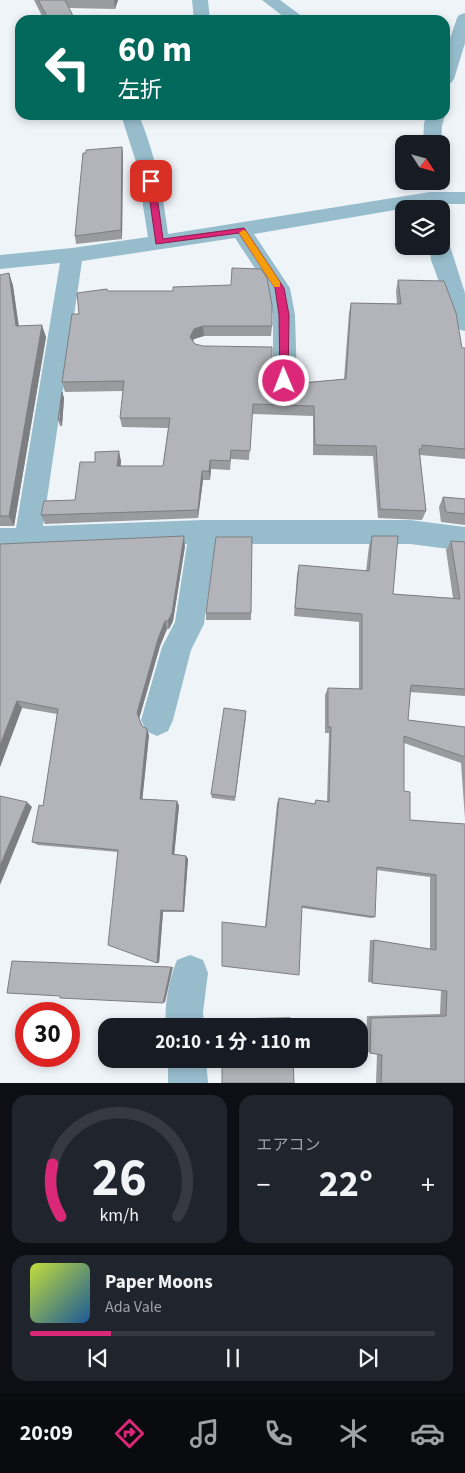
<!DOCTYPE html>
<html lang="ja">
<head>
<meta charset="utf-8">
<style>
	body { margin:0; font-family:"Source Sans 3","Noto Sans JP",sans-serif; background:#20242c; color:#f1f3f6; height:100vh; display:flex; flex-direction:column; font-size:19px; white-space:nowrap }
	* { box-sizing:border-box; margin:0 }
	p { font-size:16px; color:#9ea1a6 }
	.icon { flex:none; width:28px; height:28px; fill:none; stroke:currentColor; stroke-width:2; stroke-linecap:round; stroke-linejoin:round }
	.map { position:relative; height:1083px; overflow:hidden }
	.details { display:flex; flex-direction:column; gap:12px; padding:12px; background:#0d0f14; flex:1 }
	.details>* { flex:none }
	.guide { position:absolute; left:15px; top:15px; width:435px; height:105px; border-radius:15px; box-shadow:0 2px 8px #0003; background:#00695c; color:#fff; overflow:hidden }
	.needle { width:32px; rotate:126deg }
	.tools { position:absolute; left:395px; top:135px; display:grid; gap:10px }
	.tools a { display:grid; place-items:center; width:55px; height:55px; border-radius:10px; background:#171b24; box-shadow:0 2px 8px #0003; font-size:25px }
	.speed { position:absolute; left:15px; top:1002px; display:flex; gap:10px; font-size:25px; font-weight:700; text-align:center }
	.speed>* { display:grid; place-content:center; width:65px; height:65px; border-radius:50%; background:#171b24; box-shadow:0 2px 8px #0003; line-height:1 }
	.speed .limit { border:8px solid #d22; background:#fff; color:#111 }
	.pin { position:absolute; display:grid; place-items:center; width:42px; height:42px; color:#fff; margin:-21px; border-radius:10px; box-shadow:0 2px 8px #0006 }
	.me { position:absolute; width:55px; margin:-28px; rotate:359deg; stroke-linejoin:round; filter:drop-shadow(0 0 4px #0008) }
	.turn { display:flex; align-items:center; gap:18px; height:105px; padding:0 20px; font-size:22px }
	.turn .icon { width:65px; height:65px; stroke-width:2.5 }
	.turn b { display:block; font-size:35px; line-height:42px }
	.big { font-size:38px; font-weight:700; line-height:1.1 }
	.details .widget { flex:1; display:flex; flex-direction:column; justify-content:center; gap:8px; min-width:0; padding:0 18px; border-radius:15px; background:#20242c }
	.details .dial { align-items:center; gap:0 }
	.dial svg { height:130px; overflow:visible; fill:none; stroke:#363941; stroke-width:7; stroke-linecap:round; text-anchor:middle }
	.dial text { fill:#f1f3f6; stroke:none }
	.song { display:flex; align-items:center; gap:15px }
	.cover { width:60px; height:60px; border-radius:8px; background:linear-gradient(135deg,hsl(70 70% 55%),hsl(210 70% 35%)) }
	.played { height:5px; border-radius:2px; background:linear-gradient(90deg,#db2777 20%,#363941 20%) }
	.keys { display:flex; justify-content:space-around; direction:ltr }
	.heat { display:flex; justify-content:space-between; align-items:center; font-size:28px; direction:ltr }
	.details .tiles { flex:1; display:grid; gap:12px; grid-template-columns:1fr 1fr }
	.widget:last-child { grid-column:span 2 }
	.trip { position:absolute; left:98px; top:1018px; width:270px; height:50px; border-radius:15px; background:#171b24; box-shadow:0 2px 8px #0003; font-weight:700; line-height:50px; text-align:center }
	.dock { display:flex; height:80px; justify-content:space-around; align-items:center; background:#090b0e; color:#9ea1a6 }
	.dock .icon { width:35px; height:35px }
	.dock .on { color:#db2777 }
	.dock b { font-size:22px; color:#f1f3f6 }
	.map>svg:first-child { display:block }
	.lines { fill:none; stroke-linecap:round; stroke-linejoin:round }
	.minor { fill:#97bdcc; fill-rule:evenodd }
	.wall { fill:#999b9f }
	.shaded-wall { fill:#7d7e82 }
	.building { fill:#b2b4b9; stroke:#7d7e82 }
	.route { fill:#db2777; stroke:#8e194d }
	.slow { fill:#f59e0b }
</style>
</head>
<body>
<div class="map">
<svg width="465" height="1083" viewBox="0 0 465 1083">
	<rect width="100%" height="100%" fill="#eff4f9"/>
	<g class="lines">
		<g class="minor">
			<polygon points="192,0 208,0 210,20 194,20"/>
			<polygon points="262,0 280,0 307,20 288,20"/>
			<polygon points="465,13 465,43 454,79 451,83 445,84 445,53 457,18 459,15"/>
			<path d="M121,115H139C155,154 163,193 168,234L430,192H465V204H430L254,234L290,288L295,315L297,381L293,387L285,390L277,387L273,381V315L268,288L235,238L82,261L43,526L203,520H410L465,527V551L410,544H215L204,624L191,650L173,720L168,731L157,736L146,731L141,720L162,647L175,622L187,544L0,552V528H16L60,263L0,269V255L72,248L148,237L136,162Z"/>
			<polygon points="427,115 445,115 442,126 441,144 423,144 424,123"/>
			<polygon points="441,240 446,241 450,246 465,293 465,331 457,329 454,323 431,260 429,246 441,246"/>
			<path d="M190,955L203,960L208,973L203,1012L204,1026H166C164,1004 169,980 177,960Z"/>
			<polygon points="168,1059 206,1059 208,1083 168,1083"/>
		</g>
	</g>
	<g class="wall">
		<polygon points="34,0 118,0 115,9 69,8 75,20 44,20"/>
		<polygon points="122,147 123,156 122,239 76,244 75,236 86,153"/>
		<polygon points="9,273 13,286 19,326 46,337 14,526 0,526 0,275"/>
		<polygon points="398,280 462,348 465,348 465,459 420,455 426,511 422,520 378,518 373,456 313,455 313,416 252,414 249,460 231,459 230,470 211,469 210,480 203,480 198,518 45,524 41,515 75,500 121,461 120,466 163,466 168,428 122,427 120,418 123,391 65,392 62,382 79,314 108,291 272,326 271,336 204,336 194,339 193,341 195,344 272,371 280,385 344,379 349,313 351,303 397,304 396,291"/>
		<polygon points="62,392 64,398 62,426 60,426 58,420"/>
		<polygon points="443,497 465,499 465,525 441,522 439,507"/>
		<polygon points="372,536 393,594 453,598 446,550 451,541 465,542 465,696 410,692 408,720 465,727 465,819 461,763 404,743 404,791 410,820 465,824 465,1083 376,1083 377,1054 370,1053 366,1050 367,1016 440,1014 441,990 368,982 370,940 374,940 430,949 430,877 376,870 375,917 371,918 302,908 265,927 277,803 279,798 314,804 316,800 327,801 329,733 325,733 325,695 328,688 359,689 359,622 294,616 297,574 299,565 366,571 369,546"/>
		<polygon points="0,544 185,546 173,621 169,629 167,629 160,646 139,719 142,726 149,735 142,799 177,801 179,806 174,854 186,856 188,859 184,912 163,912 159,963 157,963 118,852 38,845 32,842 43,806 57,714 22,708 0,767"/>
		<rect x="206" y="613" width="45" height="7"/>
		<polygon points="246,717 235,801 212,798 211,794"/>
		<polygon points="290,1017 291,1019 222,1026 222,1019"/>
	</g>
	<g class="shaded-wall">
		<polygon points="114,0 118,0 115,9"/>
		<polygon points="122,147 123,156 122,239 121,230"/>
		<polygon points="9,273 13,286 20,338 16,326"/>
		<polygon points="42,325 46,337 14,526 9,516"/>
		<polygon points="203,326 204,336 194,339 190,347 190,337 194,329"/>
		<polygon points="62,392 64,398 62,426 60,420"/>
		<polygon points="119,451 121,461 120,475 117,466"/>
		<polygon points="210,460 211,469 210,480 209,471"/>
		<polygon points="202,471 203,480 198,518 198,510"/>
		<polygon points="184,536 185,546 173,621 169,629 168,621"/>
		<polygon points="165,621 167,629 160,646 139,719 137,713 158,639"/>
		<polygon points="17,701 22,708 0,767 0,745"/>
		<polygon points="147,729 149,735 142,803 140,799"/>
		<polygon points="177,801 179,806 174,857 172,854"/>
		<polygon points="27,802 32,807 0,885 0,866"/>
		<polygon points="186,856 188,859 184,912 183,911"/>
		<polygon points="161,910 163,912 159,963 157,963"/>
		<polygon points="171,967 173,967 165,1002 163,1003"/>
	</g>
	<g class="building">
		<polygon points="38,0 65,0 75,20 49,20"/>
		<polygon points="122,147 121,230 75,236 83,153 86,153 86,150"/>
		<polygon points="232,268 261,269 267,278 272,305 272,326 203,326 194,329 190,337 195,344 203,346 272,347 272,371 279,380 280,385 346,379 351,303 401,304 398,280 444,281 456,313 462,348 465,348 465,449 422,445 422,449 419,449 426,511 380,509 376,446 315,445 314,406 253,404 250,451 231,450 230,461 210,460 209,471 202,471 198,510 41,515 44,501 75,500 80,462 95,462 95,452 119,451 117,466 163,466 170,418 120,418 124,381 62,382 72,314 79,314 77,293 107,289 108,291 173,291 173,287 231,285"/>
		<polygon points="9,273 16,326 42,325 9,516 0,516 0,275"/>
		<polygon points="62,392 60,420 58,420"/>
		<polygon points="443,497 465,499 465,514 446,512"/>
		<polygon points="184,536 172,613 168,621 165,621 158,639 137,713 142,726 147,729 140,799 177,801 172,854 186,856 183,911 161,910 157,963 108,945 118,850 32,842 39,805 43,806 58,709 17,701 0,745 0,544"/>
		<polygon points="372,536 398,536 393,594 460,599 451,541 465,542 465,689 411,685 408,720 465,727 465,757 404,736 404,791 410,792 410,820 465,824 465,1083 381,1083 382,1055 370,1053 371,1018 446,1016 447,991 372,983 374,940 436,950 436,875 377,867 375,917 302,906 299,975 222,966 222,922 266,927 279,798 315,804 316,800 329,802 331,727 328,727 328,688 362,689 362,614 295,608 299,565 369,571"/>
		<polygon points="216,537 252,537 251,613 206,613"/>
		<polygon points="224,708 246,711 235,797 211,794"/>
		<polygon points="0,796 27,802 0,866"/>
		<polygon points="12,961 171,967 163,1003 60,998 60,996 7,993"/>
		<polygon points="291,1019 292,1026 222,1026 222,1021"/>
		<polygon points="222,1059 293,1059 294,1083 222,1083"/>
	</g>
	<polygon class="route" points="151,178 155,181 163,239 244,228 284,288 289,315 288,383 284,384 280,381 279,315 275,288 239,233 156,244 147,181"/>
	<polygon class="slow" points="243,230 246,231 280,282 280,287 274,287 239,233"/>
</svg>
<div class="tools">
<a><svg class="needle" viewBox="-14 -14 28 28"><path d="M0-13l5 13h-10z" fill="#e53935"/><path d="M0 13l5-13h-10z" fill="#9ea1a6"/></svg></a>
<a><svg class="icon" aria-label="layers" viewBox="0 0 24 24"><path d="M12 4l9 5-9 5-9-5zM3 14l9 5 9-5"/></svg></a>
</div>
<div class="speed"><div class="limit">30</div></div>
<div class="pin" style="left:151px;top:181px;background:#d93025"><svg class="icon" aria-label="arrive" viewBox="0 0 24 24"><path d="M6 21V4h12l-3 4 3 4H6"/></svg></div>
<svg class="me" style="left:284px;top:381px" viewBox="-20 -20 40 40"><circle r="17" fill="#db2777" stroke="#fff" stroke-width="3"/><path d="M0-11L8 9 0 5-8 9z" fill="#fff"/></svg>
<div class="trip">20:10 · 1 分 · 110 m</div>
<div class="guide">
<div class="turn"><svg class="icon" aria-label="left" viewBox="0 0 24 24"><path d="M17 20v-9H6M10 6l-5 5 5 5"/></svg><div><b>60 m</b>左折</div></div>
</div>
</div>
<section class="details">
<div class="tiles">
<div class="widget dial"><svg viewBox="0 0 100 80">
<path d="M14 69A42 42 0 1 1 86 69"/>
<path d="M14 69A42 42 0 0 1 9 37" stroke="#db2777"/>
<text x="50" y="56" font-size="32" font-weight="700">26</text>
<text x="50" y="72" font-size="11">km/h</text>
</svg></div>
<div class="widget"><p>エアコン</p>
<div class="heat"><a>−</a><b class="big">22°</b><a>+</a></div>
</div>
<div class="widget">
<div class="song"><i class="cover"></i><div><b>Paper Moons</b><p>Ada Vale</p></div></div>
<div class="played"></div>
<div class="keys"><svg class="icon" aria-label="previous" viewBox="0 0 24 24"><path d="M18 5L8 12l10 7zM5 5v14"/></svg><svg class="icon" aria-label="pause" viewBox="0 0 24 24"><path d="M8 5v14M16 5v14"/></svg><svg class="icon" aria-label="next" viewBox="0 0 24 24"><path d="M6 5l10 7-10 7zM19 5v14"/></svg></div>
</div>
</div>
</section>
<nav class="dock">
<b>20:09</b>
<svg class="icon on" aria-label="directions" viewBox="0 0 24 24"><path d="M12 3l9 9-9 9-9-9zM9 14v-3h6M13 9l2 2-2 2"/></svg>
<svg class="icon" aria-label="music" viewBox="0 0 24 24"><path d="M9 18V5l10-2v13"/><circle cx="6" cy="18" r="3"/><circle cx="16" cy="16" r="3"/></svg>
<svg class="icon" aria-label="phone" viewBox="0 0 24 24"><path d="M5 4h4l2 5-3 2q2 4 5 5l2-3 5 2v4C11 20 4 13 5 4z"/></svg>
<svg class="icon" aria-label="climate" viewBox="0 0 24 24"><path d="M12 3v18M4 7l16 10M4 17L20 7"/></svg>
<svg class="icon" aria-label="car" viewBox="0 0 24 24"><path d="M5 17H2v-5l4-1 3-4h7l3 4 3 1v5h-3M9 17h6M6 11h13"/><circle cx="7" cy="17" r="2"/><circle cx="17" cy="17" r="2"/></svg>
</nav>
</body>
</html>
